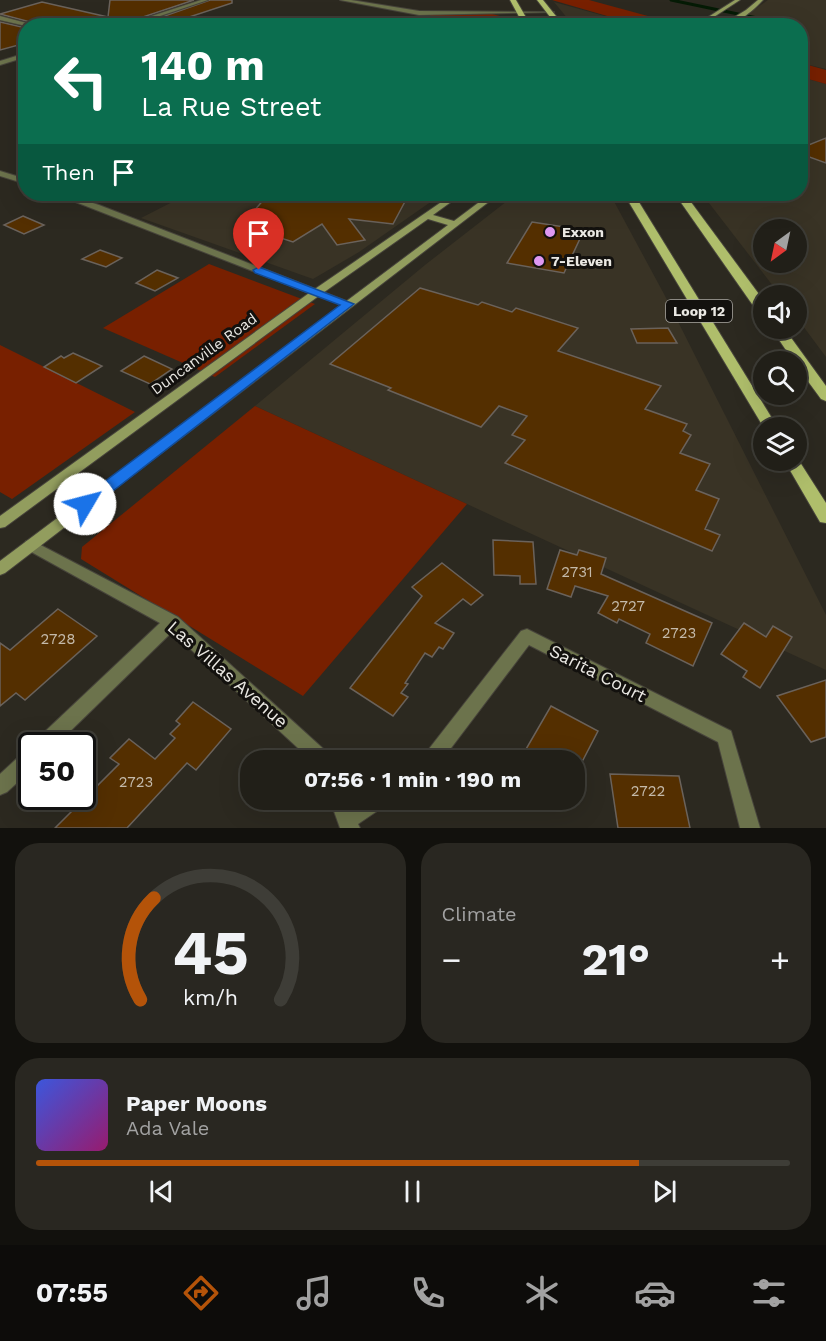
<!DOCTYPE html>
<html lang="en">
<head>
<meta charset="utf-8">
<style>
	body { margin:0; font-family:"Work Sans",sans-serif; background:#292721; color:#f1f3f6; height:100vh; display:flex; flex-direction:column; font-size:22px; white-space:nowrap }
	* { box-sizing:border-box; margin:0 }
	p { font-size:20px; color:#a2a2a2 }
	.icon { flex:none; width:33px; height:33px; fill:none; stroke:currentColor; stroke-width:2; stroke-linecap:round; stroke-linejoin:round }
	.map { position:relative; height:828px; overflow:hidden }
	.details { display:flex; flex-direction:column; gap:15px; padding:15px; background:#12110d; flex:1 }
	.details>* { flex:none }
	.guide { position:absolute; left:18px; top:18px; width:790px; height:183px; border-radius:24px; box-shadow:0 6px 24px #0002,0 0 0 2px #3e3d37; background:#0b6e4f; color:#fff; overflow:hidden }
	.needle { width:39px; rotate:213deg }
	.tools { position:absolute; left:753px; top:219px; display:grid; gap:12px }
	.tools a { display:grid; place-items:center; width:54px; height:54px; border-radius:50%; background:#211f18; box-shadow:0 6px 24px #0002,0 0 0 2px #3e3d37; font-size:30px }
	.speed { position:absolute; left:18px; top:732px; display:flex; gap:12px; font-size:30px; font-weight:700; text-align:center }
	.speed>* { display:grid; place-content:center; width:78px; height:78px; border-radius:50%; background:#211f18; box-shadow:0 6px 24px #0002,0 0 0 2px #3e3d37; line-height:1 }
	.speed .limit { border:3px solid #111; border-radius:9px; background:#fff; color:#111 }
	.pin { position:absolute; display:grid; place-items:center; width:51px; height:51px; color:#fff; margin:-62px -26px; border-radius:50% 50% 50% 0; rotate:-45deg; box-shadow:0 0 6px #0007 }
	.pin .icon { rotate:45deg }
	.me { position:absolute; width:66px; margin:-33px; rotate:53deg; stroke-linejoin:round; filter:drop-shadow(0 0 4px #0008) }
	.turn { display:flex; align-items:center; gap:21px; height:126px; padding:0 24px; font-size:27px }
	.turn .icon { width:78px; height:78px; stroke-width:2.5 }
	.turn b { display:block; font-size:42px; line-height:51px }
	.then { display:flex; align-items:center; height:57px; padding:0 24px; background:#0003; gap:12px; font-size:22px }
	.big { font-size:45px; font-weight:700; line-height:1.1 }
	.details .tile { flex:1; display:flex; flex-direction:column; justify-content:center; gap:9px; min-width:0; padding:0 21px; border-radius:24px; background:#292721 }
	.details .dial { align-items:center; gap:0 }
	.dial svg { height:156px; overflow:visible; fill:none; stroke:#3e3d37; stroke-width:7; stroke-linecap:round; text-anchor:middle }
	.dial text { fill:#f1f3f6; stroke:none }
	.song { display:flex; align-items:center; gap:18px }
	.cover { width:72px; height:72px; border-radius:9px; background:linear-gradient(135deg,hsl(230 70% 55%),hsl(320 70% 35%)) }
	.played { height:6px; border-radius:3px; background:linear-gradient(90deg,#b45309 80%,#3e3d37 80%) }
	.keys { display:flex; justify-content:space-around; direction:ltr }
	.heat { display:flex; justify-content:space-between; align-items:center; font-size:33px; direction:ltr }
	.details .tiles { flex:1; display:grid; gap:15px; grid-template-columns:1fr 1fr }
	.tile:last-child { grid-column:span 2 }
	.trip { position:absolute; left:240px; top:750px; width:345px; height:60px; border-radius:24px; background:#211f18; box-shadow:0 6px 24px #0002,0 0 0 2px #3e3d37; font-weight:700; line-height:60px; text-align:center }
	.dock { display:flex; height:96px; justify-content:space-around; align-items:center; background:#0d0c0a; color:#a2a2a2 }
	.dock .icon { width:42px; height:42px }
	.dock .current { color:#b45309 }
	.dock b { font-size:27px; color:#f1f3f6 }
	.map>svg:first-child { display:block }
	.built { fill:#393325; fill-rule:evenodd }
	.green { fill:#782000 }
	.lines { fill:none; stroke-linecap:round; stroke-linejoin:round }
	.stream { stroke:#051b05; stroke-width:3 }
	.building { fill:#542f00; stroke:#6a625b; stroke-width:1.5 }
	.minor-casing { stroke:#47443b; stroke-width:2 }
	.secondary-casing { stroke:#47443b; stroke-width:2 }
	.primary-casing { stroke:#47443b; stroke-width:2 }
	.minor { fill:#6c734c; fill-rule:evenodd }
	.secondary { fill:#929d5e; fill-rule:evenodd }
	.primary { fill:#afbe6b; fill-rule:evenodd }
	.route { fill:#1a73e8; stroke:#114b97; stroke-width:1.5 }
	.poi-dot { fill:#df98f2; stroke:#13110e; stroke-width:2 }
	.labels { text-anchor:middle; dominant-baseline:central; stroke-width:6; stroke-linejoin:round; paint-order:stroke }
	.far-poi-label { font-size:14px; font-weight:bold; fill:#eae8e3; stroke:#13110e; text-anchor:start }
	.shield { fill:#13110e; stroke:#aaa8a3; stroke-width:1.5 }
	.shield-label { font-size:14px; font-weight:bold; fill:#eae8e3 }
	.street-label { font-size:15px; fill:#eae8e3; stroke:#13110e }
	.near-number-label { font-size:15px; fill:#c4baaa }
	.near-street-label { font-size:18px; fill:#eae8e3; stroke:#13110e }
</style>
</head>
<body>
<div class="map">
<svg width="826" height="828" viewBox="0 0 826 828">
	<rect width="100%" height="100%" fill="#2c2920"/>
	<g class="built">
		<polygon points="768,0 826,0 826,69 801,63 801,26 732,25"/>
		<polygon points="554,2 590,12 638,25 573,25"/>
		<path d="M801,77L826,84V357L797,318L796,296L780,295L702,194H801ZM764,230H796V262H764Z"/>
		<polygon points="188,194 442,194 359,252 313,279 141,218"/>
		<polygon points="516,194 610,194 664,294 826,615 826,670 255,406 425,265"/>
	</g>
	<g class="green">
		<polygon points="552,0 589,0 681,25 638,25"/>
		<polygon points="492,14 504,17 509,25 434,25 430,15"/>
		<polygon points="801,63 826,70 826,84 801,77"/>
		<polygon points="209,264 315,304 215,377 103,328"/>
		<polygon points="0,345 135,412 12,499 0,492"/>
		<polygon points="255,406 467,504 303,696 81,559 82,547"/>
	</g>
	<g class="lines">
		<polyline class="stream" points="671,0 762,19 785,20"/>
	</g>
	<g class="building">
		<polygon points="110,0 194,0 119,25 107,25 108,23 73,25 48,19 34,23 0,14 42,2 108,17"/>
		<polygon points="210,0 232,0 232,3 165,25 139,25"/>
		<polygon points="0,22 26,28 26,43 0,50"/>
		<polygon points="826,138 826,163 801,154 801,148"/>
		<polygon points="301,194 409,194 393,224 349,219 365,240 337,245 322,224 293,242 262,232 253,212 266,197 307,202"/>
		<polygon points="23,216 44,225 24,234 4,225"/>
		<polygon points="532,222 584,230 564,273 507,263"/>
		<polygon points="100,250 122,258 106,267 82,259"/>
		<polygon points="157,270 178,278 155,291 136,283"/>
		<polygon points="420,288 478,305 482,302 512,312 516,308 578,328 558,351 661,386 645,409 687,424 683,431 691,435 680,453 710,464 696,490 719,499 705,529 720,535 712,551 505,463 525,440 512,435 527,416 499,406 481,427 388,390 391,388 330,364"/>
		<polygon points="668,328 677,343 637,343 631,329"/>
		<polygon points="73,353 102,366 76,383 44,367 61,356 64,358"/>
		<polygon points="144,356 172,369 150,384 121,371"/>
		<polygon points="493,540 533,542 536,584 520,584 520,576 494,575"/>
		<polygon points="560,550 577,555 579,550 606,558 601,574 712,623 693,666 646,643 650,634 619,619 617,623 598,613 608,596 575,586 571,597 547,589"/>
		<polygon points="442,563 483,595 471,605 463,599 435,623 454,633 443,649 439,647 432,657 425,653 405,683 408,684 401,693 408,697 393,716 350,688 422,596 412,587"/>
		<polygon points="58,609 97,636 25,700 16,693 0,706 0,643 10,650"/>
		<polygon points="744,623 766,637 773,626 792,637 760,688 743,677 747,671 721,654"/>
		<polygon points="826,680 826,737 811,742 777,696"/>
		<polygon points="193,702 231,729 196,770 187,763 127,828 55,828 119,764 110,758 129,739 155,759 175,738 170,734 180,724 176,721"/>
		<polygon points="551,706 598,731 583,760 530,760 522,756"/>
		<polygon points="610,774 679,776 690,828 618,828"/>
	</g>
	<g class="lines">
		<defs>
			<g id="minor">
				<polygon points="201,0 208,0 130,26 121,26"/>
				<polygon points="340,0 351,0 419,11 554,12 419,15"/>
				<polygon points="0,16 34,25 34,26 26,26 0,20"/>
				<polygon points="26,53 26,57 0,65 0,61"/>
				<polygon points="0,171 26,179 26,184 0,176"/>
				<polygon points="55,194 65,194 99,205 354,304 349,307 309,293"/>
				<polygon points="31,540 178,617 329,754 332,760 311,760 172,632 55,746 33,746 36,740 160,623 26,549 24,545 26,541"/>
				<polygon points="527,629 731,731 760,828 740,828 718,742 529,645 442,760 422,760 425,754 521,631"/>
				<polygon points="32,748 32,769 7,792 0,795 0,774 26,750"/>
				<polygon points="330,800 348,800 351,806 360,800 385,800 383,807 358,824 360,828 340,828"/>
			</g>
			<g id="secondary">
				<polygon points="735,0 740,0 700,26 694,26"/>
				<path d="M758,0H763C753,11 735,26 720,26L746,10Z"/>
				<polygon points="453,194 462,194 433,215 454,221 490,194 499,194 5,573 0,575 0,561 448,225 428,219 320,295 5,527 0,528 0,516 312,291"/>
			</g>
			<g id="primary">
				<polygon points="510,0 516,0 531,26 524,26"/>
				<polygon points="537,0 543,0 564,26 557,26"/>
				<polygon points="624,194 634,194 778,428 764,428"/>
				<polygon points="675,194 685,194 764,301 764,315 759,314"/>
				<polygon points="771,328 784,328 826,386 826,401 821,399 796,365 796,362 794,362"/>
				<polygon points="796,456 826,503 826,523 820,522 784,460 796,460"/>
			</g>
		</defs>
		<use href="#minor" class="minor-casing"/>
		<use href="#secondary" class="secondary-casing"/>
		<use href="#primary" class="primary-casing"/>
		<use href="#minor" class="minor"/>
		<use href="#secondary" class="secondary"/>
		<use href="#primary" class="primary"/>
	</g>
	<polygon class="route" points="259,267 354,304 91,508 80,508 78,504 80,500 340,305 255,273 253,270"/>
	<g class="poi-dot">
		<circle cx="550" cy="232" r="6"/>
		<circle cx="539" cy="261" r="6"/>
	</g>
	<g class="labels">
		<g class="far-poi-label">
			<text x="562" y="232">Exxon</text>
			<text x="551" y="261">7-Eleven</text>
		</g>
		<rect class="shield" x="666" y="300" width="66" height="22" rx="4.5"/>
		<g class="shield-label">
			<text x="699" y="311">Loop 12</text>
		</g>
		<g class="street-label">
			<text transform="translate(204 354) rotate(-36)">Duncanville Road</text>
		</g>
		<g class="near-number-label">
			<text x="577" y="572">2731</text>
			<text x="628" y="606">2727</text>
			<text x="679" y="633">2723</text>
			<text x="58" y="639">2728</text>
			<text x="136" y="782">2723</text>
			<text x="648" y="791">2722</text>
		</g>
		<g class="near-street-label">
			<text transform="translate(598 673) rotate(27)">Sarita Court</text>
			<text transform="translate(228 674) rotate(41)">Las Villas Avenue</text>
		</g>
	</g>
</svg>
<div class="tools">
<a><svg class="needle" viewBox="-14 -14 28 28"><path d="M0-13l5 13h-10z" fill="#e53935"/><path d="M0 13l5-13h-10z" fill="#a2a2a2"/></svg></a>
<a><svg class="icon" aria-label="sound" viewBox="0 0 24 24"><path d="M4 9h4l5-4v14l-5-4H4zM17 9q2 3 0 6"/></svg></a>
<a><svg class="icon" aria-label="search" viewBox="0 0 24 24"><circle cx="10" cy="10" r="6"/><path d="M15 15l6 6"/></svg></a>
<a><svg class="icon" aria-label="layers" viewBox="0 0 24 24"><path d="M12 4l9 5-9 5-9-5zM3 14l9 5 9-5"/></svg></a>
</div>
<div class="speed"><div class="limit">50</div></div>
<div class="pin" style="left:259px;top:270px;background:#d93025"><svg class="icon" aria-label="arrive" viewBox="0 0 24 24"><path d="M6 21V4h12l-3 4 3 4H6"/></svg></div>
<svg class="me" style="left:85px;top:504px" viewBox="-20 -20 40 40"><circle r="19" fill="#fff"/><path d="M0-13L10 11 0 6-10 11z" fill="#1a73e8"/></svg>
<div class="trip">07:56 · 1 min · 190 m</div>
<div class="guide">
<div class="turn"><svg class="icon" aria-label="left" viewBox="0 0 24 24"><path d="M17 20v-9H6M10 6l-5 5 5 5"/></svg><div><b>140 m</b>La Rue Street</div></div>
<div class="then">Then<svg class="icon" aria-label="arrive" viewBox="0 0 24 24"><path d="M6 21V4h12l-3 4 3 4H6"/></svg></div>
</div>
</div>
<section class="details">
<div class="tiles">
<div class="tile dial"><svg viewBox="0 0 100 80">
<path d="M14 69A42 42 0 1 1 86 69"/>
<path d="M14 69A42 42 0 0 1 21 17" stroke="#b45309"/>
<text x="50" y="56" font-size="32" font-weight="700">45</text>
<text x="50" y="72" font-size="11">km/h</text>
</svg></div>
<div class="tile"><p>Climate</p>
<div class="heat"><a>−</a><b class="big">21°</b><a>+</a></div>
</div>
<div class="tile">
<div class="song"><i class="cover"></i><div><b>Paper Moons</b><p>Ada Vale</p></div></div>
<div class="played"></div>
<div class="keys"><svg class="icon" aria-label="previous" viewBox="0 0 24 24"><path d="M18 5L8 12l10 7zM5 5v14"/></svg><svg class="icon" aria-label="pause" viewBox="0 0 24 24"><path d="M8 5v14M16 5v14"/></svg><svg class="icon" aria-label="next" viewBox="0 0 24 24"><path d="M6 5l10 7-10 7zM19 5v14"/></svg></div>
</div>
</div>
</section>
<nav class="dock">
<b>07:55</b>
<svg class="icon current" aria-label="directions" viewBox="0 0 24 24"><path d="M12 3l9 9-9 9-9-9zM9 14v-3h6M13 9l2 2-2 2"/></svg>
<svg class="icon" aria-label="music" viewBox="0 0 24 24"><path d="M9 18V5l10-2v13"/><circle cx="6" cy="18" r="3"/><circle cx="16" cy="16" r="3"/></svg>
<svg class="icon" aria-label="phone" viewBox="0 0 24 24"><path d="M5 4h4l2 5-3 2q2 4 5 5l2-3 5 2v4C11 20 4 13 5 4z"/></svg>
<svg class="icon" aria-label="climate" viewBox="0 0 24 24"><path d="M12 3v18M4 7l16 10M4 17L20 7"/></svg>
<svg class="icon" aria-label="car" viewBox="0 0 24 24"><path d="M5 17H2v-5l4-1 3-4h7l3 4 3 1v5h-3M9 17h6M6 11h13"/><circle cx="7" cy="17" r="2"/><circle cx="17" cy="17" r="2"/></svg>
<svg class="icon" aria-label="filters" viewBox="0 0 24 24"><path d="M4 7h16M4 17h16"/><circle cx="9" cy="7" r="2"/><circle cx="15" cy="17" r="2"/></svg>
</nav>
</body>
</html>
